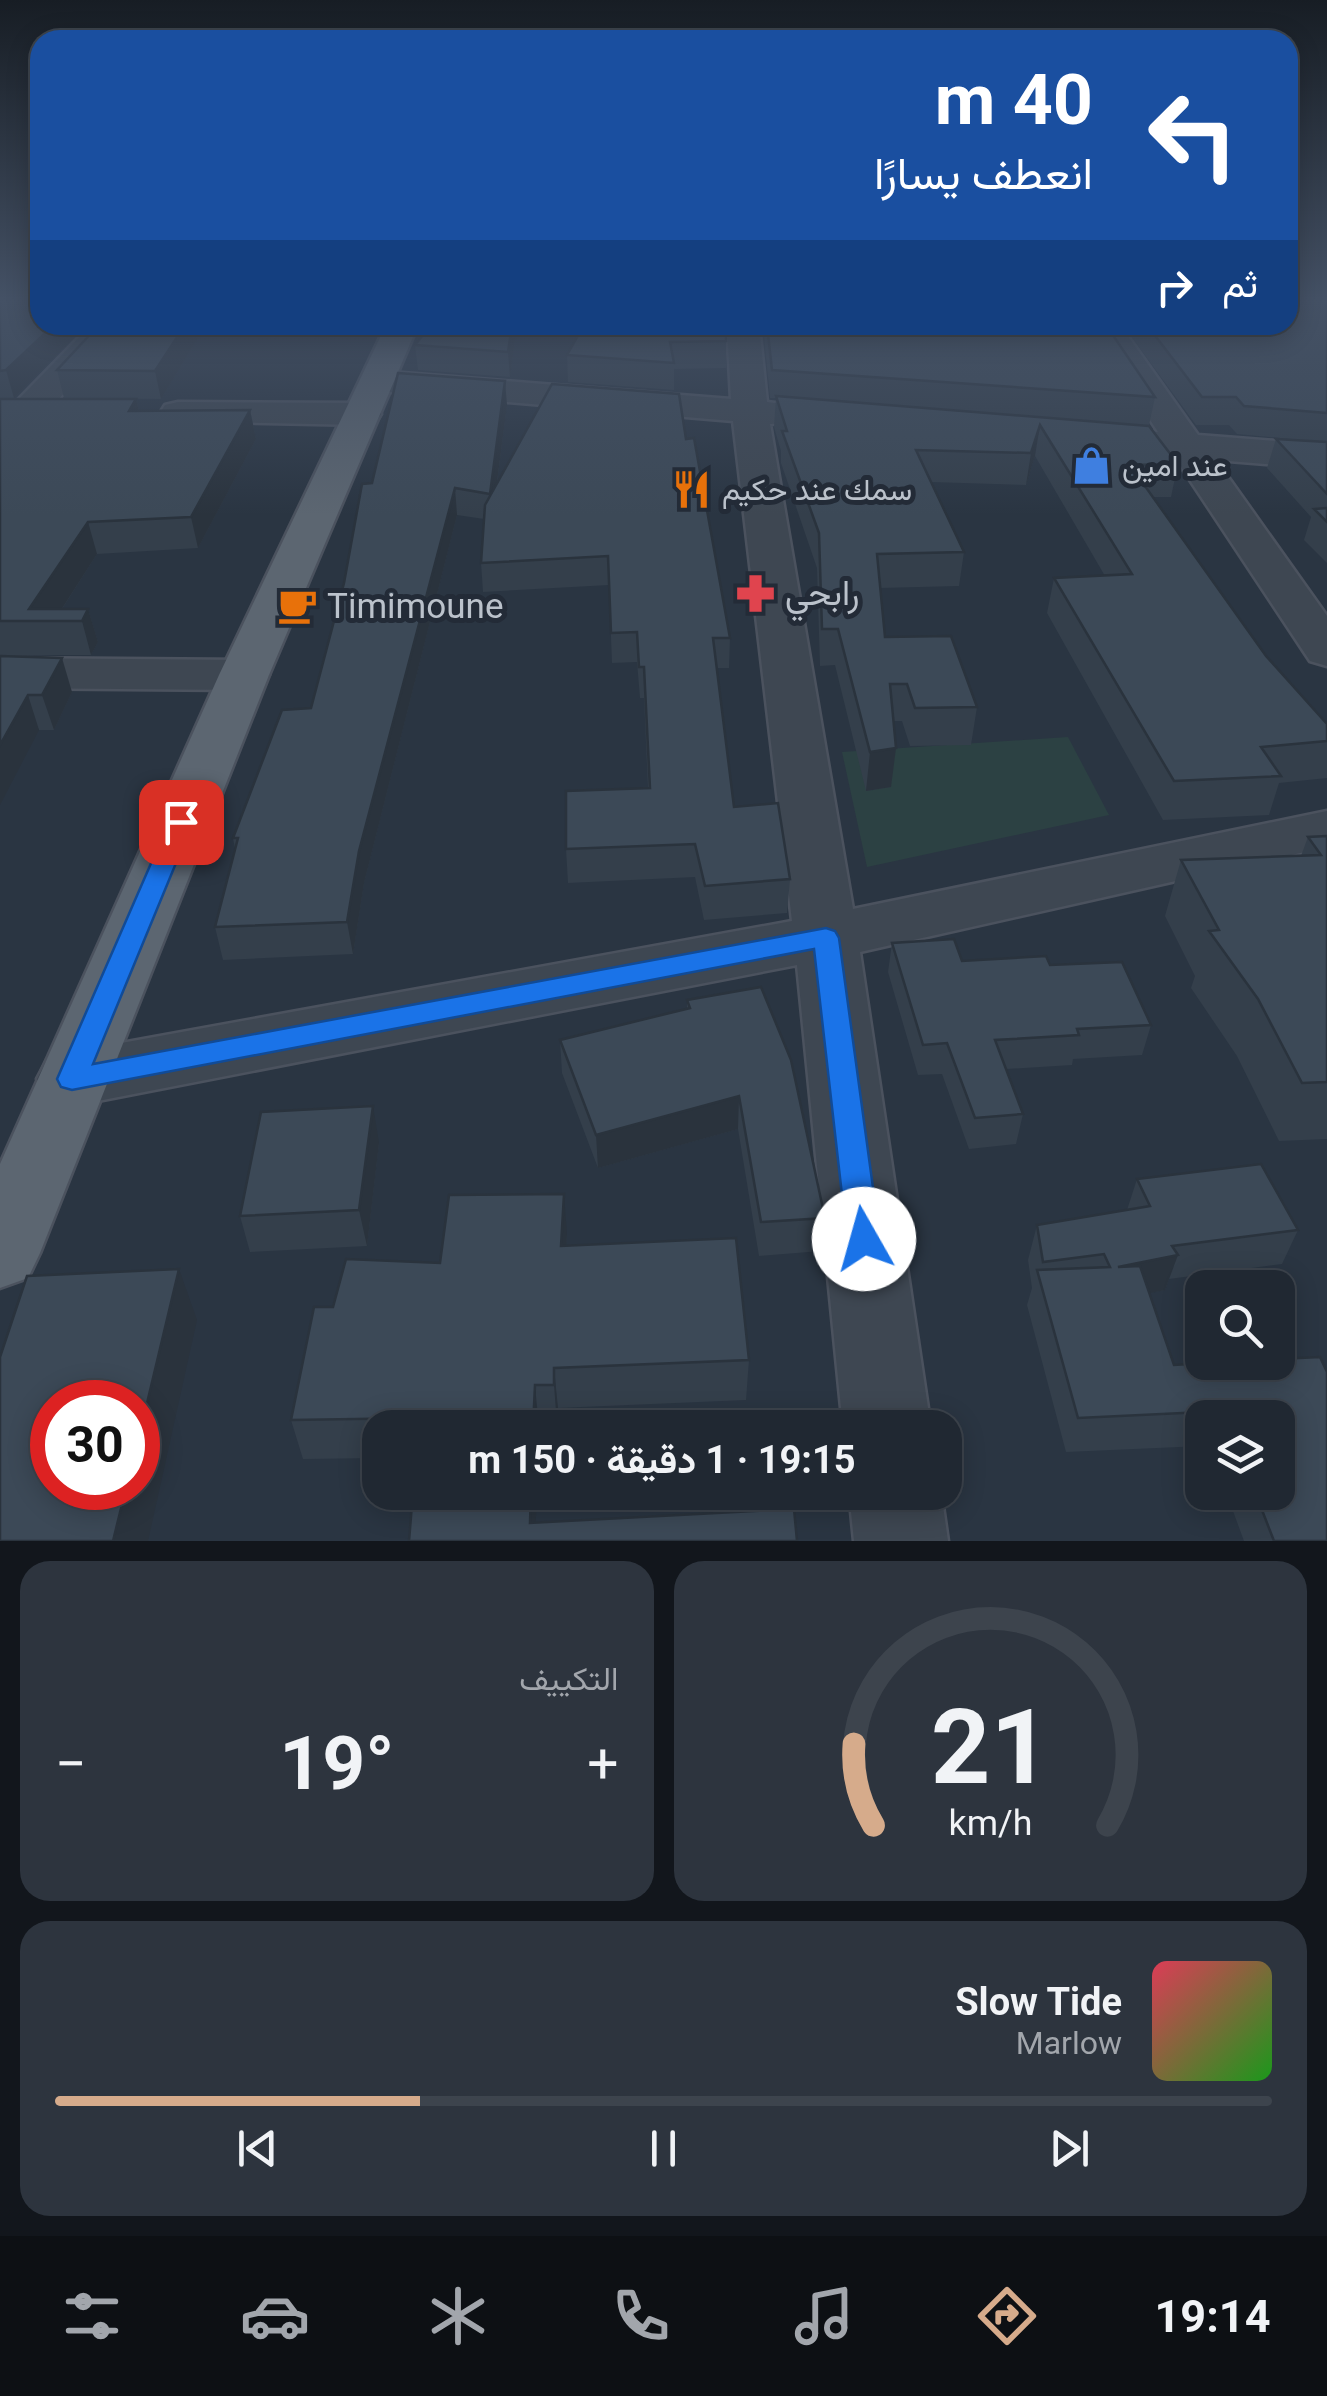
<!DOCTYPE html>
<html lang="ar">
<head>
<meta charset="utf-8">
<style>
	body { margin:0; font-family:Roboto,Vazirmatn,sans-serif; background:#2d343e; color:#f1f3f6; direction:rtl; height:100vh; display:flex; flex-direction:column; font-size:38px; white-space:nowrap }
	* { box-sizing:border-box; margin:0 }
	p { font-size:32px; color:#a2a6ac }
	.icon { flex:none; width:55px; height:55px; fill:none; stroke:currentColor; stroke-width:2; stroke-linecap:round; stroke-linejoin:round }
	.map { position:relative; height:1541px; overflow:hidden; direction:ltr }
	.details { display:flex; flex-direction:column; gap:20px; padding:20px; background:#12161c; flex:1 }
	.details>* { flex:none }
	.guide { position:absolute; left:30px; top:30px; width:1268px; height:305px; border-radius:30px; box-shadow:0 5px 25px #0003,0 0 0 2px #3d444d; direction:rtl; background:#1a4fa0; color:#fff; overflow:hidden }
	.buttons { position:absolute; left:1185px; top:1270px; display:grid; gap:20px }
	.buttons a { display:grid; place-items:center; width:110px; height:110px; border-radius:20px; background:#202832; box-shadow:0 5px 25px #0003,0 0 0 2px #3d444d; font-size:50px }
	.speed { position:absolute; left:30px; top:1380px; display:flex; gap:20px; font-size:50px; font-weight:700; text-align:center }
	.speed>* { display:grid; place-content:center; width:130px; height:130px; border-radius:50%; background:#202832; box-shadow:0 5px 25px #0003,0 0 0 2px #3d444d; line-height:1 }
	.speed .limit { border:15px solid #d22; background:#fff; color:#111 }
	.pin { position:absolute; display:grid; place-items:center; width:85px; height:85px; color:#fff; margin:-42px; border-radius:20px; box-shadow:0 5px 15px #0006 }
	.me { position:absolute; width:110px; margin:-55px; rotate:353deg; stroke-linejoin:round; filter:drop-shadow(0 0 8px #0008) }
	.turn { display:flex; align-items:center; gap:35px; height:210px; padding:0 40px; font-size:45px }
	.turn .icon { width:130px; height:130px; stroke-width:2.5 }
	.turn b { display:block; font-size:70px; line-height:85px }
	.then { display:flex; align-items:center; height:95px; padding:0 40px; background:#0003; gap:20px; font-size:38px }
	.big { font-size:75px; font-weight:700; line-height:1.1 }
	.details .widget { flex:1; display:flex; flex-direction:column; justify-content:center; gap:15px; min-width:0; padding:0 35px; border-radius:30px; background:#2d343e }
	.details .dial { align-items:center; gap:0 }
	.dial svg { height:260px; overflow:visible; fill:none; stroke:#3d444d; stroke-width:7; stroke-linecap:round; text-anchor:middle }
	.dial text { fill:#f1f3f6; stroke:none }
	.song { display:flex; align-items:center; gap:30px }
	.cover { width:120px; height:120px; border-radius:15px; background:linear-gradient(135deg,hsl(350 70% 55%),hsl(120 70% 35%)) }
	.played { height:10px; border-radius:5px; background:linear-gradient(90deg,#d6ab8b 30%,#3d444d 30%) }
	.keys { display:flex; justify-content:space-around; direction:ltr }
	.heat { display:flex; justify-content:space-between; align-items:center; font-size:55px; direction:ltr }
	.details .tiles { flex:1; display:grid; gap:20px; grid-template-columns:1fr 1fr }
	.widget:last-child { grid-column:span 2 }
	.trip { position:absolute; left:362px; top:1410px; width:600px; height:100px; border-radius:30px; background:#202832; box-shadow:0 5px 25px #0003,0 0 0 2px #3d444d; font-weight:700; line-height:100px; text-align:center; direction:rtl }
	.menu { display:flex; height:160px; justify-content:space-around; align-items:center; background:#0d1014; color:#a2a6ac }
	.menu .icon { width:70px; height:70px }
	.menu .on { color:#d6ab8b }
	.menu b { font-size:45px; color:#f1f3f6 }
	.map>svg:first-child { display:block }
	.green { fill:#2c4143 }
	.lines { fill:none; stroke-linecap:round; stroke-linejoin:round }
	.minor-casing { stroke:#4b525e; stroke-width:5 }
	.major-casing { stroke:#4b525e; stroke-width:5 }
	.minor { fill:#3e4752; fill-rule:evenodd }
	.major { fill:#5c6671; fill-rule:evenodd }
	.wall { fill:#343f4b }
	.shaded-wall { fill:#2a333d }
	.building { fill:#3c4957; stroke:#2a333d; stroke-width:2.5 }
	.route { fill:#1a73e8; stroke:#114b97; stroke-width:2.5 }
	.labels { text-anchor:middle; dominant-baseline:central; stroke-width:10; stroke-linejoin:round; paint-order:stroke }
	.far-poi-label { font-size:30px; fill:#bbc2cb; stroke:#232b37; text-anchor:start }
	.poi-label { font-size:35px; fill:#bbc2cb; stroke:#232b37; text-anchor:start }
</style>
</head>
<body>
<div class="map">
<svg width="1327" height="1541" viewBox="0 0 1327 1541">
	<rect width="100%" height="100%" fill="#2a3542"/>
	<polygon class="green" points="1068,737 1109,815 867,867 842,752"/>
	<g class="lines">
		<defs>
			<g id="minor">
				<polygon points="91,325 125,325 39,421 26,424 13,421 8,413 13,405"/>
				<polygon points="727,325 759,325 767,402 799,406 804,414 799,422 770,424 853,909 1327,811 1327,847 860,952 931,1428 843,1428 797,965 72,1106 47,1098 37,1079 47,1060 72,1052 792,921 733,421 378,391 366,388 361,381 366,374 378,371 731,399"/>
				<polygon points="1088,325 1120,325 1198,435 1327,445 1327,469 1216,460 1327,616 1327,666 1310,661 1174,456 1078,446 1072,438 1078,430 1091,427 1158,432"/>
				<polygon points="178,402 363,403 376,406 381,414 376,422 363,425 165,421 160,413 165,405"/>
				<polygon points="0,658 244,660 262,664 269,675 262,686 244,690 0,688"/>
				<polygon points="849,1492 941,1492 948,1541 854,1541"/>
			</g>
			<polygon id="major" points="386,325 418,325 269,675 40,1253 28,1278 0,1288 0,1164 219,675"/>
		</defs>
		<use href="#minor" class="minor-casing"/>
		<use href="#major" class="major-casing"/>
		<use href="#minor" class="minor"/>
		<use href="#major" class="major"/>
	</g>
	<g class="wall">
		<polygon points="0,299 40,325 87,325 14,398 1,399 136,399 139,411 250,410 256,439 198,548 97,554 62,609 88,609 98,642 91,655 0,655"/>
		<polygon points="1327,299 1327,563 1304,540 1311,517 1267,468 1276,439 1311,441 1237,434 1229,425 1196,425 1123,325 1288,325"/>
		<polygon points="206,325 161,399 64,398 57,370"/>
		<polygon points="431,325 517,325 510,377 418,370 415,345"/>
		<polygon points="584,325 726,341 726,368 674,369 674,390 568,382 567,355"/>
		<polygon points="763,325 1106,325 1155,397 1149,425 1178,464 1171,497 1153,497 1266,656 1327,724 1327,778 1279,783 1269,815 1163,820 1047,613 1054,578 1105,576 1035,456 1026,485 931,482 964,552 959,586 880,588 885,637 977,707 971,745 910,746 902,721 893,721 891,787 866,791 835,665 820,666 817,568 781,463 781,451 774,427 776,398 770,398"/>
		<polygon points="507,405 497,483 686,439 730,638 729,668 717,668 734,807 790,879 787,913 704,920 695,877 568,883 566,849 648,788 644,698 640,698 637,662 612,663 609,585 483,592 481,563 484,519 457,515 364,883 353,954 223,960 215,927 235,849 233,838 311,708 372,483"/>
		<polygon points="0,656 72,692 54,730 39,730"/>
		<polygon points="1327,836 1327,1139 1279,1141 1237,1056 1191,988 1195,976 1165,916 1181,860 1301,856 1308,837"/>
		<polygon points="892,943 962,961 1050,965 1151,1025 1142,1055 1073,1059 1072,1065 1006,1069 1023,1114 1016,1144 969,1149 942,1074 918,1075 888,972"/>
		<polygon points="687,1000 825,1218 821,1251 759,1256 738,1129 598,1168 562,1073 560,1040 687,1008"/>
		<polygon points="379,1143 367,1246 250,1252 240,1216"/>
		<polygon points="1261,1164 1298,1230 1282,1264 1169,1279 1165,1290 1149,1293 1174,1365 1223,1362 1278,1362 1278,1359 1320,1357 1327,1372 1327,1541 1244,1541 1226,1492 1278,1492 1278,1418 1202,1418 1202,1446 1066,1452 1027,1305 1032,1288 1028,1260 1037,1225 1127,1210 1137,1179"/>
		<polygon points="567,1234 566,1246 749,1360 746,1400 558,1408 557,1424 539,1425 539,1428 380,1428 380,1458 303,1459 291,1420 333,1307"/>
	</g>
	<g class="shaded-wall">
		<polygon points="54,325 87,325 14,398 6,370"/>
		<polygon points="185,325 206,325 161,399 155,371"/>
		<polygon points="512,325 517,325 510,377 508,352"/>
		<polygon points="505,381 507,405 492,520 490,494"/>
		<polygon points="136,399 143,428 129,411"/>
		<polygon points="250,410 256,439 198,548 191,517"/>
		<polygon points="1040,425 1035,456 1026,485 1031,453"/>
		<polygon points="455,488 457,515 364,883 353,954 347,922 359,851"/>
		<polygon points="88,522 97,554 54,621 29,609"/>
		<polygon points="88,609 98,642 91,655 82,621"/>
		<polygon points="62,658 72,692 54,730 42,695"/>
		<polygon points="28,695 39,730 0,805 0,745"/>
		<polygon points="896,748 891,787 866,791 870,752"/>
		<polygon points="739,1096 738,1129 598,1168 596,1135"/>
		<polygon points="373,1106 379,1143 367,1246 359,1210"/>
		<polygon points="564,1194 567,1234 564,1287 561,1246"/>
		<polygon points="1178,1255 1165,1290 1107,1302 1118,1267"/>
		<polygon points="179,1269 197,1320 148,1541 113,1541 126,1488 138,1488 138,1441"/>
		<polygon points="554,1368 558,1408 557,1424 554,1385"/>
		<polygon points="535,1385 539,1428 533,1428"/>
		<polygon points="531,1492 537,1492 535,1541 530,1523"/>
	</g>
	<g class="building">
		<polygon points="0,299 40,299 40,325 54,325 6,370 0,371"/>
		<polygon points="1288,299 1327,299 1327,413 1244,406 1236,397 1202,397 1147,325 1288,325"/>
		<polygon points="99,325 185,325 155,371 57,370"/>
		<polygon points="431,325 512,325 508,352 415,345"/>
		<polygon points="584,325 726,325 726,341 670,342 674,363 567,355"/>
		<polygon points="767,325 1106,325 1155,397 772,370"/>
		<polygon points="398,373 505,381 490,494 455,488 359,851 347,922 215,927 238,838 233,838 282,710 311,708 344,583 362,484 372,483"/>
		<polygon points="552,384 679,394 686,439 694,438 730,638 713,638 734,807 778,803 790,879 705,886 695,844 566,849 566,791 650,788 644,667 639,667 637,632 611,633 608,556 481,563 485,505"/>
		<polygon points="776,396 1149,426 1178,464 1130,465 1266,656 1327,724 1327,741 1261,747 1281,776 1174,781 1054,578 1132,574 1040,425 1031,453 916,450 964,552 877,554 885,637 951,636 977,707 915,708 907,684 890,684 896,748 870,752 838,629 822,629 819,533 782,431 787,431"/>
		<polygon points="0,399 136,399 129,411 250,410 191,517 88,522 29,609 88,609 82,621 0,621"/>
		<polygon points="1276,439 1327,442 1327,494"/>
		<polygon points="1327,508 1327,522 1314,509"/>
		<polygon points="0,656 62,658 42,695 28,695 0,745"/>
		<polygon points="1327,836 1327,1082 1302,1083 1258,999 1209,931 1219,930 1181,860 1321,855 1308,837"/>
		<polygon points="954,939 962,961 1046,956 1050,965 1122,962 1151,1025 1077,1029 1079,1035 995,1040 1023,1114 975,1118 947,1043 923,1045 892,943"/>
		<polygon points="761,987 791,1060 825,1218 761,1222 739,1096 596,1135 560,1040 690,1008 687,1000"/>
		<polygon points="373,1106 359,1210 240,1216 261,1112"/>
		<polygon points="1261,1164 1298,1230 1172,1246 1178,1255 1118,1267 1140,1266 1174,1365 1223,1362 1278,1362 1278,1359 1320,1357 1327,1372 1327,1541 1274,1541 1255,1492 1278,1492 1278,1418 1226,1418 1224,1411 1078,1418 1037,1270 1110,1267 1104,1254 1043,1262 1037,1225 1150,1206 1137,1179"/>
		<polygon points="564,1194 561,1246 736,1238 749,1360 554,1368 554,1385 535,1385 533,1428 420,1428 421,1418 291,1420 314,1307 333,1307 346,1259 440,1263 449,1195"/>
		<polygon points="179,1269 138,1441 138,1402 52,1402 52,1488 126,1488 113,1541 0,1541 0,1357 27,1276"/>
		<polygon points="413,1492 531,1492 530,1523 794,1509 797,1541 409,1541"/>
	</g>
	<linearGradient id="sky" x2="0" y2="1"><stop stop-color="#171d24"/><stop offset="0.58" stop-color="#445165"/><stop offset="1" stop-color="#445165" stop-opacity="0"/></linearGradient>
	<rect width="1327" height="515" fill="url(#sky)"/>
	<polygon class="route" points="181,814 193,822 93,1064 826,928 835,931 839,938 880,1239 875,1249 864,1253 852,1249 847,1239 814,949 72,1090 61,1087 57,1079 169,822"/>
	<defs>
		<symbol id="shop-bare" viewBox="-9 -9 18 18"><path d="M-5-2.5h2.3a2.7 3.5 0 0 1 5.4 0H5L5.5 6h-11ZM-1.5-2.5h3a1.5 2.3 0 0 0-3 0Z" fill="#3f7fe0" stroke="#232b37" stroke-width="2.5" paint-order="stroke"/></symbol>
		<symbol id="restaurant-bare" viewBox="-9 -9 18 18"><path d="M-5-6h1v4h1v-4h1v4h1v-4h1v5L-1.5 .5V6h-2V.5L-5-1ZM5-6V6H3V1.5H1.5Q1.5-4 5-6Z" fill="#e8710a" stroke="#232b37" stroke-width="2.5" paint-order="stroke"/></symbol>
		<symbol id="pharmacy-bare" viewBox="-9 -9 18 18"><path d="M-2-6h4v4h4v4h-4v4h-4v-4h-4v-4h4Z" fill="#e0444e" stroke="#232b37" stroke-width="2.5" paint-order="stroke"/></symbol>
		<symbol id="cafe-bare" viewBox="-9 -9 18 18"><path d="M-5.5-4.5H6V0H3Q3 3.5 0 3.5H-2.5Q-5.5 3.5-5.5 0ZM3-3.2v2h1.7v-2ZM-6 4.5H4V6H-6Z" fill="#e8710a" stroke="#232b37" stroke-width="2.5" paint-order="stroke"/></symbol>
	</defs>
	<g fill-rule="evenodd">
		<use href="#shop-bare" x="1064" y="438" width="55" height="55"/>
		<use href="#restaurant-bare" x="664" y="462" width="55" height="55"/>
		<use href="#pharmacy-bare" x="728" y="566" width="55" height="55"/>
		<use href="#cafe-bare" x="270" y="578" width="55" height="55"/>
	</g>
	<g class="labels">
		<g class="far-poi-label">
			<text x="1122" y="465">عند امين</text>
			<text x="722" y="489">سمك عند حكيم</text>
		</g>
		<g class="poi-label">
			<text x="785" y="593">رابحي</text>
			<text x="327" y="606">Timimoune</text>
		</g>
	</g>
</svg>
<div class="buttons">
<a><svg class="icon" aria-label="search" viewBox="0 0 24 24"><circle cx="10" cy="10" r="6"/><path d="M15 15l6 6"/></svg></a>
<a><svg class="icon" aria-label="layers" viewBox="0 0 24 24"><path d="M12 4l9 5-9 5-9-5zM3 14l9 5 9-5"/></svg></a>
</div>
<div class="speed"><div class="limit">30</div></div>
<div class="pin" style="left:181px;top:822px;background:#d93025"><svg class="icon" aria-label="arrive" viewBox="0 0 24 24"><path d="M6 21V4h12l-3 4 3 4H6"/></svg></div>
<svg class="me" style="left:864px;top:1239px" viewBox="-20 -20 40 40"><circle r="19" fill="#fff"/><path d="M0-13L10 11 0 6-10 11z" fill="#1a73e8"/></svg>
<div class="trip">19:15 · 1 دقيقة · 150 m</div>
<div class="guide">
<div class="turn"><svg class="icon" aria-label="left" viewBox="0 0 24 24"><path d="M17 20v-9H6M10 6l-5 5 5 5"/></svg><div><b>40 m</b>انعطف يسارًا</div></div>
<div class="then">ثم<svg class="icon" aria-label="right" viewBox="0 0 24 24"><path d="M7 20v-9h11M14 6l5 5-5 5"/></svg></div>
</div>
</div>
<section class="details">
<div class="tiles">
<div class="widget dial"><svg viewBox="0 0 100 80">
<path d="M14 69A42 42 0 1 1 86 69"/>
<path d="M14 69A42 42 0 0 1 8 44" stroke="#d6ab8b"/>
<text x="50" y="56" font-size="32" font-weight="700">21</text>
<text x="50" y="72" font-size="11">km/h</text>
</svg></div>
<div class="widget"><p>التكييف</p>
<div class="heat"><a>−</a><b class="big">19°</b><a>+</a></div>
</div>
<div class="widget">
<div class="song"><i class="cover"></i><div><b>Slow Tide</b><p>Marlow</p></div></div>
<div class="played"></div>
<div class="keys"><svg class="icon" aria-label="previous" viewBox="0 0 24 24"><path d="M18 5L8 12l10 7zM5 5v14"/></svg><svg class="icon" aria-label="pause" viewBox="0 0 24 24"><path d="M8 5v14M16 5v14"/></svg><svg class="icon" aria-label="next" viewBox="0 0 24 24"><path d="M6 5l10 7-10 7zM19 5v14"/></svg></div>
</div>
</div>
</section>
<nav class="menu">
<b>19:14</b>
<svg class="icon on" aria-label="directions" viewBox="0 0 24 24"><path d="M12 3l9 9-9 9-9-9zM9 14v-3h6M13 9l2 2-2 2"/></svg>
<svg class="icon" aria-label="music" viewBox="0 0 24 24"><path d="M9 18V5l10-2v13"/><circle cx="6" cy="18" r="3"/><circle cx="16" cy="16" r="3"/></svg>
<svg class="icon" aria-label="phone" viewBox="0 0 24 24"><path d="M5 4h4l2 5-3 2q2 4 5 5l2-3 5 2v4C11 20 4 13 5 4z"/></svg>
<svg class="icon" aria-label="climate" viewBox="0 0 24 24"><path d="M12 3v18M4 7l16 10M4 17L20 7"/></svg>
<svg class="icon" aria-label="car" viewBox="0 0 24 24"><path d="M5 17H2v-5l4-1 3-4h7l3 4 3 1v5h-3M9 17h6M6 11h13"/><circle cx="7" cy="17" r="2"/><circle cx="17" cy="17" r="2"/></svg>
<svg class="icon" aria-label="filters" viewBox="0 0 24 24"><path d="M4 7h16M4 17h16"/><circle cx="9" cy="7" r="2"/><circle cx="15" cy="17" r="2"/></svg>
</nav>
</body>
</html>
